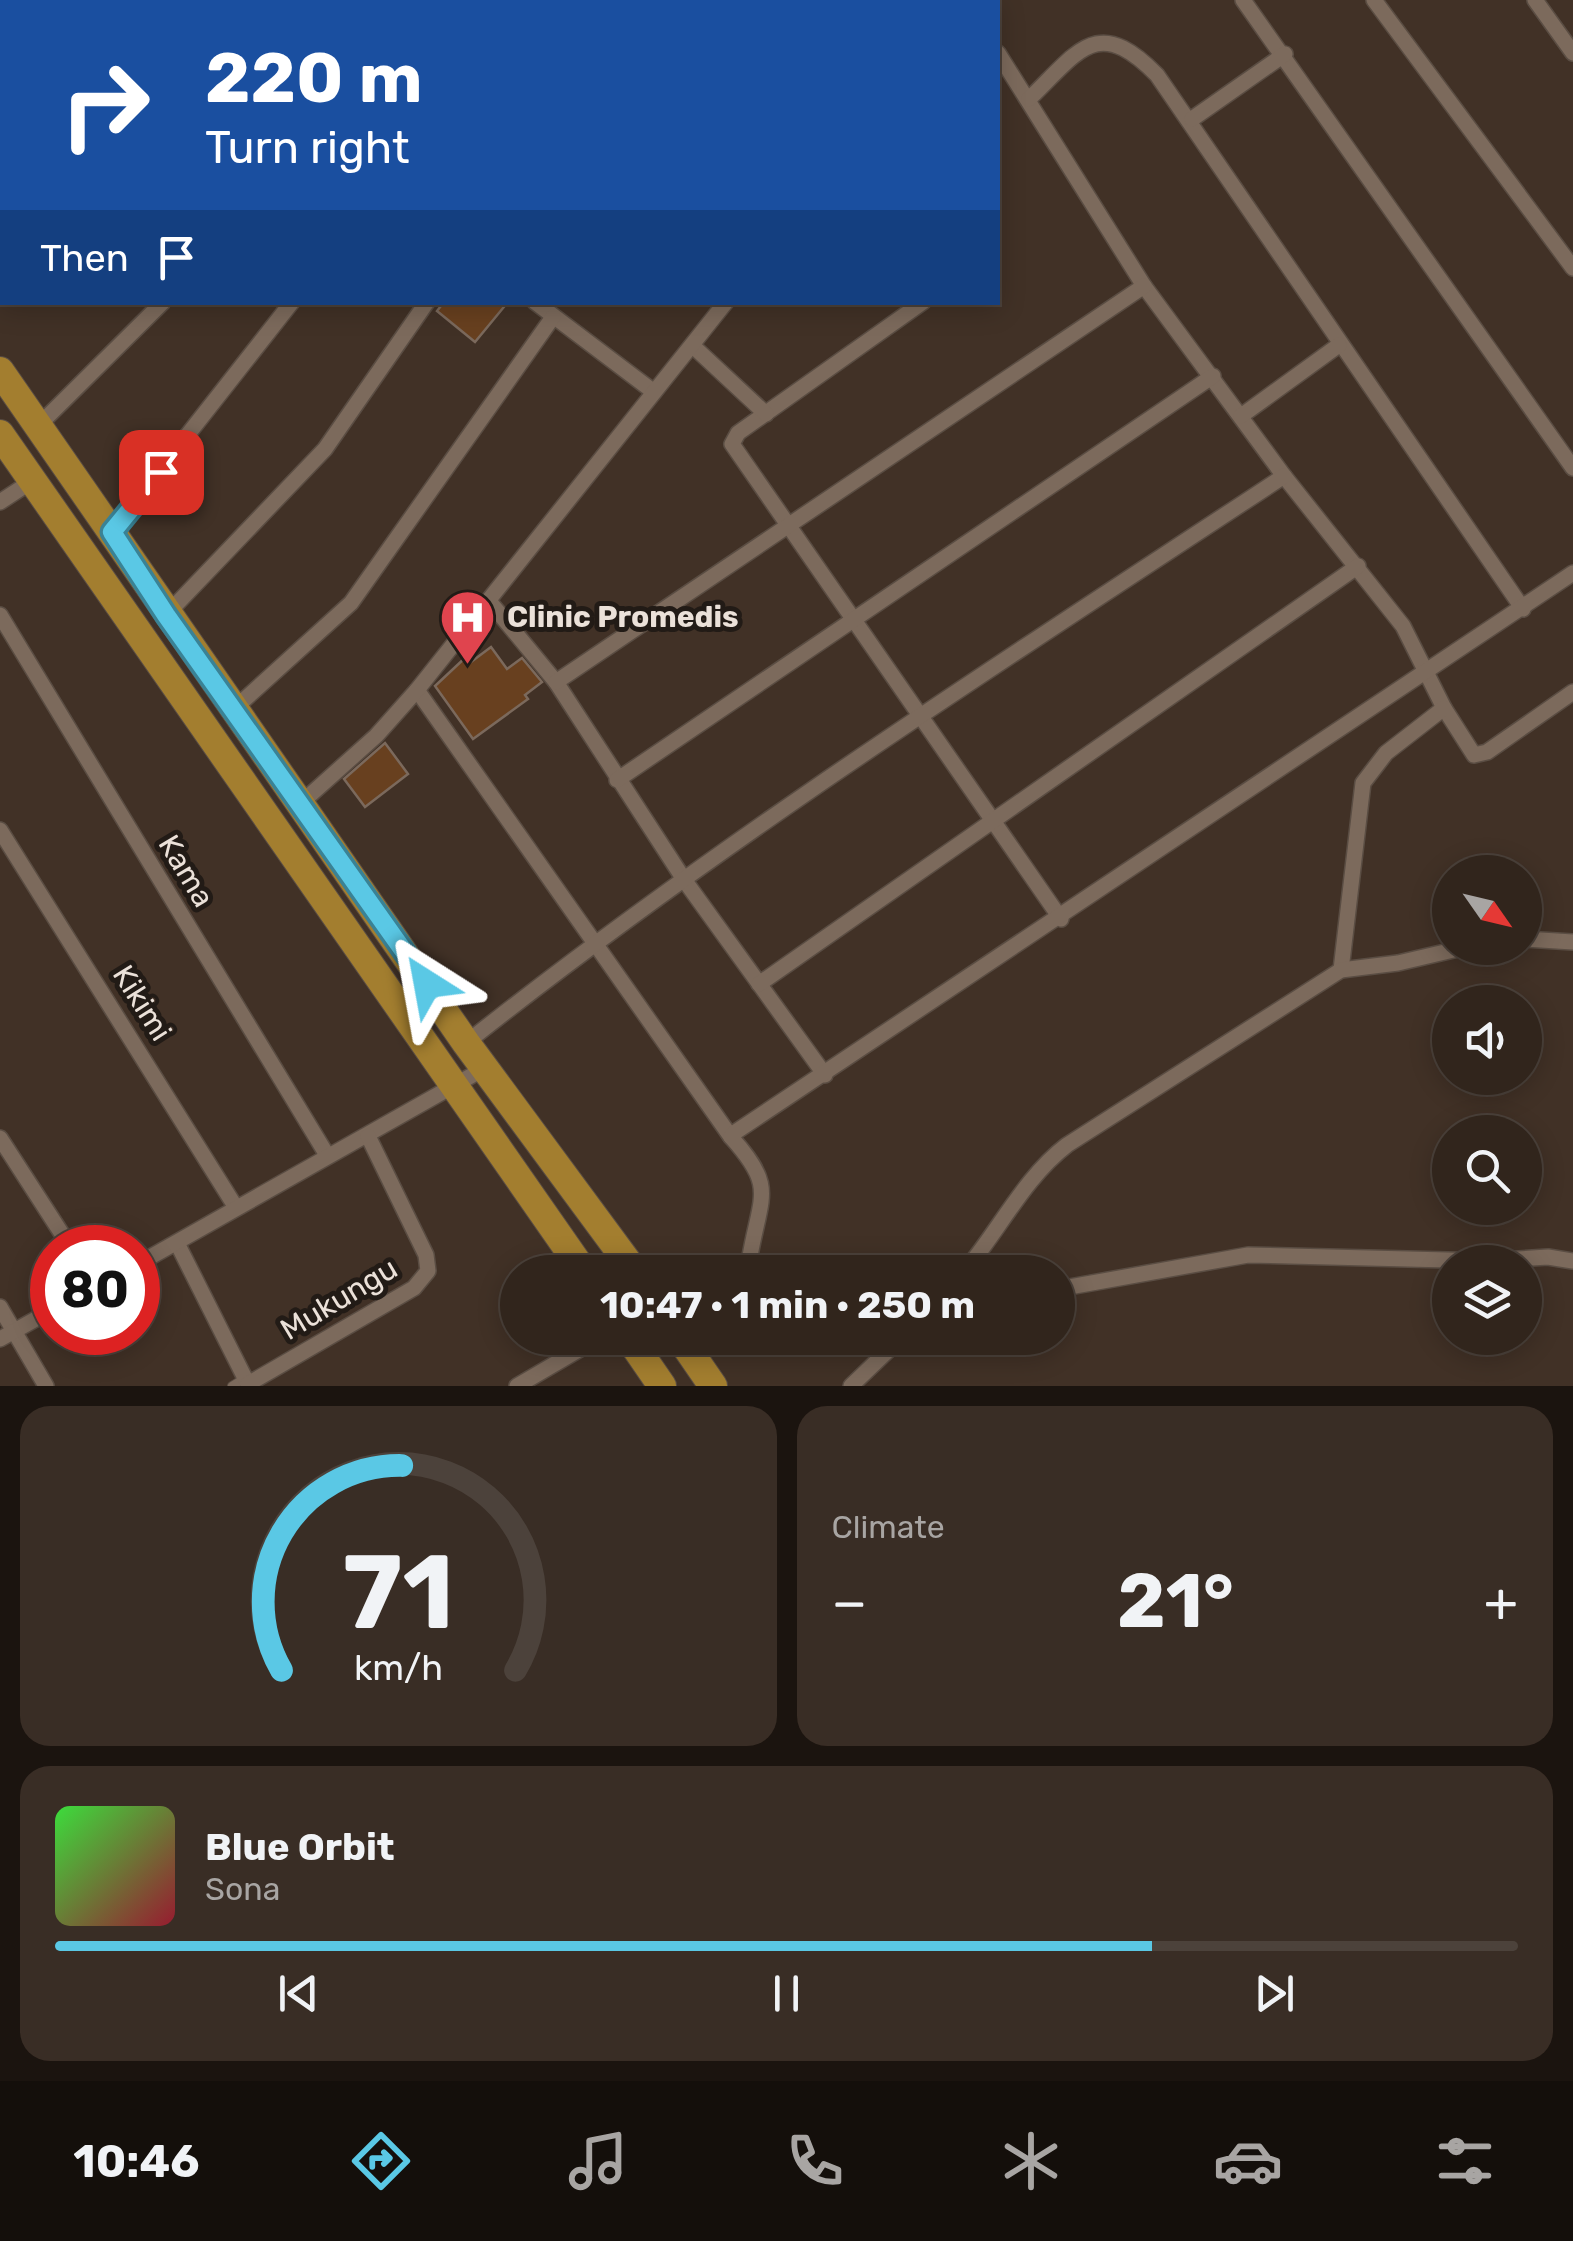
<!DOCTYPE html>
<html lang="en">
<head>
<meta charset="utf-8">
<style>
	body { margin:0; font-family:Rubik,sans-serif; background:#392d25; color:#f1f3f6; height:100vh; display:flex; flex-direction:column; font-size:38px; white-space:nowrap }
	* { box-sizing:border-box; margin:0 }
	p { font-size:32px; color:#a8a5a3 }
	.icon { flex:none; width:55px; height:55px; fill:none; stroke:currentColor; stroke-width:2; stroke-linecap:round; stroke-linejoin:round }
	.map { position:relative; height:1386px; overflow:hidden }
	.sheet { display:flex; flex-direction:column; gap:20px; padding:20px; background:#1b140f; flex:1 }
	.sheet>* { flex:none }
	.banner { position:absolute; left:0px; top:0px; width:1000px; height:305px; box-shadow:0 5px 25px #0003,0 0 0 2px #4c423b; background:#1a4fa0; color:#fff; overflow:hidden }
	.needle { width:65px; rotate:124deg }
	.fabs { position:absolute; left:1432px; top:855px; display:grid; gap:20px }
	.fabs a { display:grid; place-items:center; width:110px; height:110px; border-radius:50%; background:#31251c; box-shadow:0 5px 25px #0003,0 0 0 2px #4c423b; font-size:50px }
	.speed { position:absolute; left:30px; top:1225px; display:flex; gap:20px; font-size:50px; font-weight:700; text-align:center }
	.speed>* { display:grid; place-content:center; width:130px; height:130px; border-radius:50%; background:#31251c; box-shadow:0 5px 25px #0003,0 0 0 2px #4c423b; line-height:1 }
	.speed .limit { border:15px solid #d22; background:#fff; color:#111 }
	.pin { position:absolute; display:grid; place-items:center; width:85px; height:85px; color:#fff; margin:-42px; border-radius:20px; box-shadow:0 5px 15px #0006 }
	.me { position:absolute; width:110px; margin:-55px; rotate:326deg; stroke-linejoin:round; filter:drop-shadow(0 0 8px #0008) }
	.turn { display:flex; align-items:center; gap:35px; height:210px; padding:0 40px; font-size:45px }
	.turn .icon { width:130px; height:130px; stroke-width:2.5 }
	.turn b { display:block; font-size:70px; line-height:85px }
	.then { display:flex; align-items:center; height:95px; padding:0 40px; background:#0003; gap:20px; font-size:38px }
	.big { font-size:75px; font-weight:700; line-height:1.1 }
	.sheet .card { flex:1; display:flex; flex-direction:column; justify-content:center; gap:15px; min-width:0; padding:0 35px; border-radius:30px; background:#392d25 }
	.sheet .dial { align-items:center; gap:0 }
	.dial svg { height:260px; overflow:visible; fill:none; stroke:#4c423b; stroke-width:7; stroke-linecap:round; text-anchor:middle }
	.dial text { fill:#f1f3f6; stroke:none }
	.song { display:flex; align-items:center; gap:30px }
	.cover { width:120px; height:120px; border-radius:15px; background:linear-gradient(135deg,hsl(120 70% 55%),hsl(350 70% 35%)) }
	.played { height:10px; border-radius:5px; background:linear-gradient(90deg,#5ac8e5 75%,#4c423b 75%) }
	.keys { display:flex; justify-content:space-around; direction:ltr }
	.heat { display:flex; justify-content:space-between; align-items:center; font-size:55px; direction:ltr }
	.sheet .tiles { flex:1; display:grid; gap:20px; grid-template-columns:1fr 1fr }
	.card:last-child { grid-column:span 2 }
	.trip { position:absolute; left:500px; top:1255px; width:575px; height:100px; border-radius:50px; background:#31251c; box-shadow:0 5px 25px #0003,0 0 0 2px #4c423b; font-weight:700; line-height:100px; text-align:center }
	.tabs { display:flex; height:160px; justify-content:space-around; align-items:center; background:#140f0b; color:#a8a5a3 }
	.tabs .icon { width:70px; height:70px }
	.tabs .current { color:#5ac8e5 }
	.tabs b { font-size:45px; color:#f1f3f6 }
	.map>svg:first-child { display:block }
	.building { fill:#68401f; stroke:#7b695c; stroke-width:2.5 }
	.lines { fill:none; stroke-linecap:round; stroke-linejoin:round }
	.lane-casing { stroke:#5a4d43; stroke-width:10 }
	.street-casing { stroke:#5a4d43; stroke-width:18 }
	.highway-casing { stroke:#5a4d43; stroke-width:30 }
	.lane { stroke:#7c6a5c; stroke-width:8 }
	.street { stroke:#7c6a5c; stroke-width:15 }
	.highway { stroke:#a37e2f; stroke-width:28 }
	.route-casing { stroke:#3a8295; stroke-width:25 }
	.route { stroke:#5ac8e5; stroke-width:18 }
	.labels { text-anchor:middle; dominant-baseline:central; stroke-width:10; stroke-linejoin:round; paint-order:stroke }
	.poi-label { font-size:30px; font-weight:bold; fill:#ebe1d9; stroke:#221b16; text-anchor:start }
	.street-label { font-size:30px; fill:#ebe1d9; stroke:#221b16 }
</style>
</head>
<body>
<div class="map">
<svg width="1573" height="1386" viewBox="0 0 1573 1386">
	<rect width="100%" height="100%" fill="#413126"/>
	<g class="building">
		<polygon points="444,302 508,302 475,342 437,311"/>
		<polygon points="491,647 507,669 522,658 542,682 525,695 528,699 473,739 435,686 467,656 471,662"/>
		<polygon points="385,743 408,774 365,807 344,779"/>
	</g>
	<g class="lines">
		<defs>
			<g id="lane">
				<polyline points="309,0 311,2"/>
				<polyline points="217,2 219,0"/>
				<polyline points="232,1386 245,1378"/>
			</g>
			<g id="street">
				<polyline points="152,0 155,2"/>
				<polyline points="961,0 962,2"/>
				<polyline points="1243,0 1573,468"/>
				<polyline points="1374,0 1573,268"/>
				<polyline points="1535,0 1573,53"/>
				<polyline points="945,2 947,0"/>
				<polyline points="0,18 2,19"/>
				<polyline points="998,53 1144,286 1284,476 1403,626 1444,708 1474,755 1487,752 1573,692"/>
				<path d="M1029,99C1079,51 1097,14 1157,75L1523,609"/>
				<polyline points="1192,119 1285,54"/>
				<polyline points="0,164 2,167"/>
				<polyline points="0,236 2,234"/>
				<polyline points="535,302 654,392"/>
				<polyline points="923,302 738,433 732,444 1061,919"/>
				<polyline points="694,347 766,414"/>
				<polyline points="1241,416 1339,345"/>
				<polyline points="39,425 163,302"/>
				<polyline points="0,502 32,481"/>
				<polyline points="112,531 292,302"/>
				<polyline points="489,601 556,682 685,881 825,1075"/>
				<polyline points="0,615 327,1155"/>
				<polyline points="166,615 325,449 427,302"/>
				<polyline points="556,682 1144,286"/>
				<polyline points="417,690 731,1137"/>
				<polyline points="233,710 351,603 553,317"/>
				<polyline points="617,780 1213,376"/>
				<polyline points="300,804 376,736 417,690 726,302"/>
				<polyline points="0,830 235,1206"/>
				<polyline points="1525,939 1573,942"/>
				<polyline points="1341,970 1363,783 1386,753 1444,708"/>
				<polyline points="759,984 1358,566"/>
				<path d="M466,1043C726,837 1008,658 1284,476"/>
				<polyline points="0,1138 71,1248"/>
				<polyline points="177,1243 249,1386"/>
				<polyline points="138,1264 485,1068"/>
				<path d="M760,1272L750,1256C761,1194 776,1187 731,1137L734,1133L1573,573"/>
				<path d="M964,1272C1000,1229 1024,1178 1067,1145L1341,970L1398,963L1462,948"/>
				<polyline points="1058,1289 1248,1255 1487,1261 1548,1257 1573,1261"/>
				<polyline points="0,1307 46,1386"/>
				<polyline points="0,1339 52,1310"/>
				<polyline points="248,1384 414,1288 428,1271 426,1255 368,1136"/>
				<polyline points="517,1386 599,1338"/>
				<polyline points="851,1386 901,1338"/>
			</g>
			<g id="highway">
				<polyline points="0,371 466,1043 635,1272"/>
				<polyline points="0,434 584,1272"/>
				<polyline points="629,1338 662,1386"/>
				<polyline points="680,1338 713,1386"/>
			</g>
		</defs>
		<use href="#lane" class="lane-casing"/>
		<use href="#street" class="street-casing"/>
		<use href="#highway" class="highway-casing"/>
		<use href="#lane" class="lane"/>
		<use href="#street" class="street"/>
		<use href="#highway" class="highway"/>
	</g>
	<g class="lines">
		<defs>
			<polyline id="route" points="161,472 112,532 166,615 427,984"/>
		</defs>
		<use href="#route" class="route-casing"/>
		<use href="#route" class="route"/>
	</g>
	<defs>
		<symbol id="hospital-pin" viewBox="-11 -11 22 30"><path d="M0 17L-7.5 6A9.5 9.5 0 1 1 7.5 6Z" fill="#e0444e" stroke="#221b16"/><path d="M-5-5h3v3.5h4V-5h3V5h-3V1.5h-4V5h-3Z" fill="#fff"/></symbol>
	</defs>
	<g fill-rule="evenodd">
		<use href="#hospital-pin" x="436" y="586" width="63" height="86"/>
	</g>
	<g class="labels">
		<g class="poi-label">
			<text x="507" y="617">Clinic Promedis</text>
		</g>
		<g class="street-label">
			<text transform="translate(186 871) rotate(59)">Kama</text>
			<text transform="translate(142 1003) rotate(58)">Kikimi</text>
			<text transform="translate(339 1299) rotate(-31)">Mukungu</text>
		</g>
	</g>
</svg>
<div class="fabs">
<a><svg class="needle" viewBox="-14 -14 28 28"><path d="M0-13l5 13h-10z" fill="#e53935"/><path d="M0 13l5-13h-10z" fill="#a8a5a3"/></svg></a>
<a><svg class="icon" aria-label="sound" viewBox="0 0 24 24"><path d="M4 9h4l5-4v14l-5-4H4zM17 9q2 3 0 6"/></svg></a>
<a><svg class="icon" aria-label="search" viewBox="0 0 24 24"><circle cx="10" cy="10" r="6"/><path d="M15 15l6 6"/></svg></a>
<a><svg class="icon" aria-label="layers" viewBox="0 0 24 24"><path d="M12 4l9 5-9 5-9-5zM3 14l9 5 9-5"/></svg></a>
</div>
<div class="speed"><div class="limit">80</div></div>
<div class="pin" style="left:161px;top:472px;background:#d93025"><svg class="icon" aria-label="arrive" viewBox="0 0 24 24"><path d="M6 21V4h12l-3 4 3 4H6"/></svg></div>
<svg class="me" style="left:427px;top:984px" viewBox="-20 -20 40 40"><path d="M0-17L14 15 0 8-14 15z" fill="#5ac8e5" stroke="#fff" stroke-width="4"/></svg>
<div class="trip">10:47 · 1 min · 250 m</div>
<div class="banner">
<div class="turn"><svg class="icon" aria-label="right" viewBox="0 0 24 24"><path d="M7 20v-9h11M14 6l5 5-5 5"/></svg><div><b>220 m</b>Turn right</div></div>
<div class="then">Then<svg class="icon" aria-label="arrive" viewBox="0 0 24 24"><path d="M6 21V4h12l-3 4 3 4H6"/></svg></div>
</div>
</div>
<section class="sheet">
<div class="tiles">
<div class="card dial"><svg viewBox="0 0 100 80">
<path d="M14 69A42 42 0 1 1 86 69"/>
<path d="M14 69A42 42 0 0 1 51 6" stroke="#5ac8e5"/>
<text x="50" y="56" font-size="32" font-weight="700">71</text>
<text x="50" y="72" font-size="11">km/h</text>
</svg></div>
<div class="card"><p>Climate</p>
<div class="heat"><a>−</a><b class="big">21°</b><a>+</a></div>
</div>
<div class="card">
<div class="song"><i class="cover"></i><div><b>Blue Orbit</b><p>Sona</p></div></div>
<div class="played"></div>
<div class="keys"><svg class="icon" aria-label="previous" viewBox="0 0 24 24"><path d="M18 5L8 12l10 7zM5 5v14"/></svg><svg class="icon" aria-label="pause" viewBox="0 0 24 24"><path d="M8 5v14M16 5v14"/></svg><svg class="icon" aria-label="next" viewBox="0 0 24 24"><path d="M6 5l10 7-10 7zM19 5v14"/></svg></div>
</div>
</div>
</section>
<nav class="tabs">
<b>10:46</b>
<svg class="icon current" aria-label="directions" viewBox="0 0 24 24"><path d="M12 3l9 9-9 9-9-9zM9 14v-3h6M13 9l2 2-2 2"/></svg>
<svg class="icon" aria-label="music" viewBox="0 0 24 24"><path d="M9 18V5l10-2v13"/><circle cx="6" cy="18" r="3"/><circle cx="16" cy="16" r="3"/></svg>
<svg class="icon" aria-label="phone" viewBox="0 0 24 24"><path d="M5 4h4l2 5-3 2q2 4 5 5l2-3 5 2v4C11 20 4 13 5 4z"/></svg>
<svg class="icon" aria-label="climate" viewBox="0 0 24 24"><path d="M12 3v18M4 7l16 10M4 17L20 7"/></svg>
<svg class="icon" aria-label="car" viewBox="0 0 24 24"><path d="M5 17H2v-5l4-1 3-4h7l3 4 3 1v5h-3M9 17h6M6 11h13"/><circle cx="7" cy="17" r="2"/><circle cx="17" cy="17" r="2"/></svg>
<svg class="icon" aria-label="filters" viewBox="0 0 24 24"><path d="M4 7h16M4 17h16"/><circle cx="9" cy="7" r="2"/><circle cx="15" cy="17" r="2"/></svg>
</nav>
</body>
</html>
